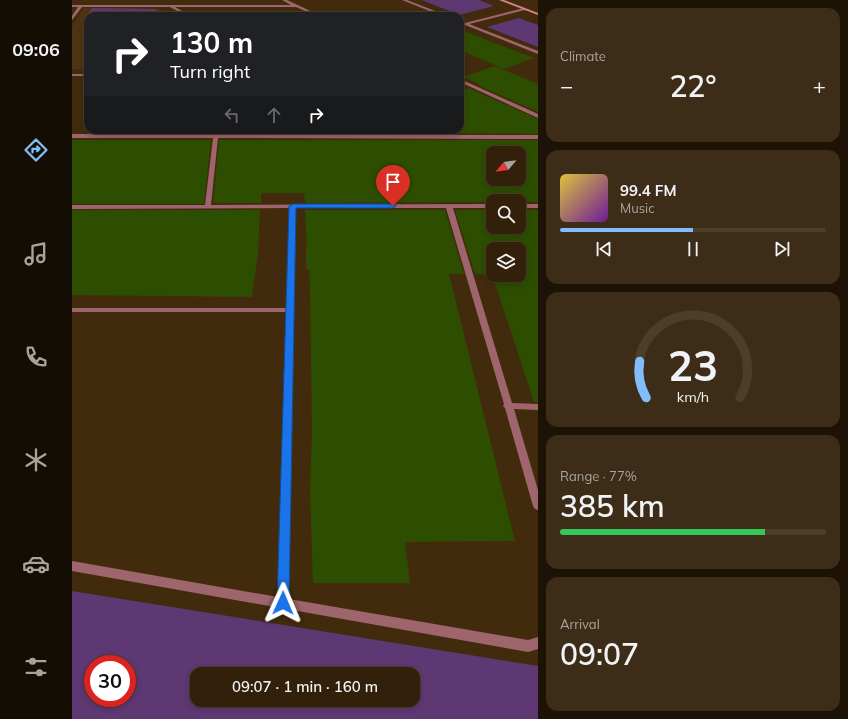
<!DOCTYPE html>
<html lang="en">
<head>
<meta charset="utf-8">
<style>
	body { margin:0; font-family:Mulish,sans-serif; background:#3d2d18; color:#f1f3f6; height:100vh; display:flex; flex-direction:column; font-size:15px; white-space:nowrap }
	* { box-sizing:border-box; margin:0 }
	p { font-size:13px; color:#a8a39c }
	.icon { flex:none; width:22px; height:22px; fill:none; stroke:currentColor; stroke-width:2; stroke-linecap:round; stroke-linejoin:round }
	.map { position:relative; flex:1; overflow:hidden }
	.sheet { display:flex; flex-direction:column; gap:8px; padding:8px; background:#1c1206; width:310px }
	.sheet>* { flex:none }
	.banner { position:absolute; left:12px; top:12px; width:380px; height:122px; border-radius:12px; box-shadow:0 2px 6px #0003,0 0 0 1px #4d3e2b; background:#202124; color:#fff; overflow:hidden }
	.needle { width:26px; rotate:241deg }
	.buttons { position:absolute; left:414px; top:146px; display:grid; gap:8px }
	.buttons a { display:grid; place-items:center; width:40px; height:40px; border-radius:8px; background:#32200a; box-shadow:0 2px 6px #0003,0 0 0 1px #4d3e2b; font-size:20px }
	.speed { position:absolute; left:12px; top:655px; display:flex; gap:8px; font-size:20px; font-weight:700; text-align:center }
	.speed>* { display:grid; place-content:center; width:52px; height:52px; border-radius:50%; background:#32200a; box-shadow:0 2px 6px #0003,0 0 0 1px #4d3e2b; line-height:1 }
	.speed .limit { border:6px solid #d22; background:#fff; color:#111 }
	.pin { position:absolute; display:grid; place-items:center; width:34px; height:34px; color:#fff; margin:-41px -17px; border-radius:50% 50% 50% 0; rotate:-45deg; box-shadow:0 0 4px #0007 }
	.pin .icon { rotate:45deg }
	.me { position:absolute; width:44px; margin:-22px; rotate:1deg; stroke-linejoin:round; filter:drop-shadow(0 0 3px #0008) }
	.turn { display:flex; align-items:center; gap:14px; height:84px; padding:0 20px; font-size:18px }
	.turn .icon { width:52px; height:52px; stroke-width:2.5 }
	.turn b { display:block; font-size:28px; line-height:34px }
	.lanes { display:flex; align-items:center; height:38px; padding:0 20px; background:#0003; justify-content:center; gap:20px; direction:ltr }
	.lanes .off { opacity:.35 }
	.big { font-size:30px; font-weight:600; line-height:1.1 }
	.sheet .card { flex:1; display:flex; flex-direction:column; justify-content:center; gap:6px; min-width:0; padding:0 14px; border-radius:12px; background:#3d2d18 }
	.sheet .dial { align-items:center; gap:0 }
	.dial svg { height:104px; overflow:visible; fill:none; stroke:#4d3e2b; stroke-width:7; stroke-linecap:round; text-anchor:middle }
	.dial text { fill:#f1f3f6; stroke:none }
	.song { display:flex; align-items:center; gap:12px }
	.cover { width:48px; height:48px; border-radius:6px; background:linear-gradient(135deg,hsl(50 70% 55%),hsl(280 70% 35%)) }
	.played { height:4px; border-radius:2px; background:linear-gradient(90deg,#83bcfb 50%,#4d3e2b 50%) }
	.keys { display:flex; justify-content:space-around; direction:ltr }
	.heat { display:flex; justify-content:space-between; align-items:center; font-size:22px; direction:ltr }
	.charge { height:6px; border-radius:3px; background:linear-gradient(90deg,#34c759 77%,#4d3e2b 0) }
	.trip { position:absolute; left:118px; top:667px; width:230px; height:40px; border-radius:12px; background:#32200a; box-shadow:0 2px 6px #0003,0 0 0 1px #4d3e2b; font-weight:600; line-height:40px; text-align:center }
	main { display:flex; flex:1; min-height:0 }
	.dock { display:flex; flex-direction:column; width:72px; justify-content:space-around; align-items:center; background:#140d04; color:#a8a39c }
	.dock .icon { width:28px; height:28px }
	.dock .active { color:#83bcfb }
	.dock b { font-size:18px; color:#f1f3f6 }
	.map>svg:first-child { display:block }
	.built { fill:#4e3412 }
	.green { fill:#5d3873; fill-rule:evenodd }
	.building { fill:#2d4d01; fill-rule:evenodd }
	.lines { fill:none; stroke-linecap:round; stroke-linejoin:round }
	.service { fill:#9e656c; fill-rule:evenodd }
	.minor { fill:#9e656c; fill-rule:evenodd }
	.secondary { fill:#db818d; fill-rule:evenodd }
	.route { fill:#1a73e8; stroke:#114b97 }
</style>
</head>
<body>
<main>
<nav class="dock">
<b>09:06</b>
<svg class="icon active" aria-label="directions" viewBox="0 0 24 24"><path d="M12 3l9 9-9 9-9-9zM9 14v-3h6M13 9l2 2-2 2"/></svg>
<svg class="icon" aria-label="music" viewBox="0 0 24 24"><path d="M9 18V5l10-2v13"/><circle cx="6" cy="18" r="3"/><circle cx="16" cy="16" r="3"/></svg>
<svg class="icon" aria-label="phone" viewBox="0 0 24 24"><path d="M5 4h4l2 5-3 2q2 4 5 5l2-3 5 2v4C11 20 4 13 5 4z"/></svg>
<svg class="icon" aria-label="climate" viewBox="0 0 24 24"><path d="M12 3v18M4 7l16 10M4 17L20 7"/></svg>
<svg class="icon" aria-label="car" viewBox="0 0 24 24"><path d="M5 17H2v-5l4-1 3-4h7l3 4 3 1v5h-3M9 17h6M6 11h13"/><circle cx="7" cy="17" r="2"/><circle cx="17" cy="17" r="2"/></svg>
<svg class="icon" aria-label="filters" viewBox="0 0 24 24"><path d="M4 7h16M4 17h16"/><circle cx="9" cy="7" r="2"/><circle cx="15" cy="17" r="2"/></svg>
</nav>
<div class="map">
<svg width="466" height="719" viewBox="0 0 466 719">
	<rect width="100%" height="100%" fill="#422b0d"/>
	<polygon class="built" points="12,8 88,9 100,16 16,16 16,69 0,69 0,27"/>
	<g class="green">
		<polygon points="350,0 407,0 422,6 387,15"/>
		<polygon points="20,8 85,9 81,16 16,16 16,21 11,21"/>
		<polygon points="447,18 466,25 466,47 415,27"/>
		<path d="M0,591L466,666V719H0ZM21,664H55V698H21ZM125,674H341V700H125Z"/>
	</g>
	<g class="building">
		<polygon points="388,29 422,43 462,58 432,69 388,50"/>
		<polygon points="423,66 466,84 466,112 405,85 407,84 391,77"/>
		<polygon points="397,88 466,119 466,134 388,133 388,91"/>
		<polygon points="0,140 139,140 132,204 0,204"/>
		<path d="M147,140H466V202L421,201V202L233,203L232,193H189V203H141ZM421,153H447V179H421Z"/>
		<polygon points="0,210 188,210 186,254 180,297 0,295"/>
		<polygon points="233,210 373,210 392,274 377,274 443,541 333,542 338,583 241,583 238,488 240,433 238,290 237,269 234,269 234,246 235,246"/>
		<path d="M383,210H421V227H447V210H466V402H462L420,274H403ZM421,249H447V275H421Z"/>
	</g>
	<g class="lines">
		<rect class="service" x="0" y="74" width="16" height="2"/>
		<g class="minor">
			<polygon points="210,0 215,0 249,16 244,16 224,7 103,7 119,16 114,16 98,7 10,7 0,20 0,16 6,7 0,7 0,5 219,5"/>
			<polygon points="330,0 335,0 376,16 370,16"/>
			<polygon points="452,8 453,10 397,24 466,51 466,54 388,23 388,21 393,23"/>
			<polygon points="388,79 466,114 466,118 388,82"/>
			<polygon points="0,134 466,135 466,139 146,138 139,205 421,204 421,208 381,208 440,403 466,404 466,410 442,409 466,490 466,510 463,509 461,506 433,408 431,406 432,404 374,208 224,208 217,599 456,640 466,637 466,649 456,652 0,571 0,561 206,597 215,312 0,312 0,308 215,308 218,208 0,209 0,205 133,205 141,138 0,138"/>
			<rect x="447" y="204" width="19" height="4"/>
		</g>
		<polygon class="secondary" points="427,0 432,0 466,13 466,15"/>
	</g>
	<polygon class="route" points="221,204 321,204 324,206 321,208 224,208 217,603 216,607 211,609 207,607 205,603 217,206"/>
</svg>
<div class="buttons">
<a><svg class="needle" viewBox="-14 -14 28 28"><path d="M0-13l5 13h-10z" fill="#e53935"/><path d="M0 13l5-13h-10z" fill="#a8a39c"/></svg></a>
<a><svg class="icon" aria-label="search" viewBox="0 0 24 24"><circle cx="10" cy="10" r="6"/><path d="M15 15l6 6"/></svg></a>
<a><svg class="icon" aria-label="layers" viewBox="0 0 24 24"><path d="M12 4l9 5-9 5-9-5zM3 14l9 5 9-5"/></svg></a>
</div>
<div class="speed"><div class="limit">30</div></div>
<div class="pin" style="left:321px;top:206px;background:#d93025"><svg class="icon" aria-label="arrive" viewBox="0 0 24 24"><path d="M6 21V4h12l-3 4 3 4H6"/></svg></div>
<svg class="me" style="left:211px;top:603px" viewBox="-20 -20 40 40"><path d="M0-17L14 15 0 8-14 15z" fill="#1a73e8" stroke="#fff" stroke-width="4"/></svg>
<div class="trip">09:07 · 1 min · 160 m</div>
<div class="banner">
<div class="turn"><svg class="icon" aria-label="right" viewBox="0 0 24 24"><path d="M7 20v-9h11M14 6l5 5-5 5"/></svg><div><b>130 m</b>Turn right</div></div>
<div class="lanes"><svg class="icon off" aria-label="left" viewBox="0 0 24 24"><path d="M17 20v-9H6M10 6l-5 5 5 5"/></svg><svg class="icon off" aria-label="ahead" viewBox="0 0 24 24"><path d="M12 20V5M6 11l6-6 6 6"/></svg><svg class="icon" aria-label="right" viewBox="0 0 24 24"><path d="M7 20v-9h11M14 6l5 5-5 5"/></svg></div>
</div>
</div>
<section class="sheet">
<div class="card"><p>Climate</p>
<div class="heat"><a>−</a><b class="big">22°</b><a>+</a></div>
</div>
<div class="card">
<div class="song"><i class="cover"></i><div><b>99.4 FM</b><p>Music</p></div></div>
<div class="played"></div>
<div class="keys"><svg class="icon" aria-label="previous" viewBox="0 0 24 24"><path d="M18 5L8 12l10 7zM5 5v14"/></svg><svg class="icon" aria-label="pause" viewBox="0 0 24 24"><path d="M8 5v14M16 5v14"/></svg><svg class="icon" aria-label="next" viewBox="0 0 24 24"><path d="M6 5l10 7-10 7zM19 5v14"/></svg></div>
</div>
<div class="card dial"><svg viewBox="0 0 100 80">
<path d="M14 69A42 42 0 1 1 86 69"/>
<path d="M14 69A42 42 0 0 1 9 41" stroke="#83bcfb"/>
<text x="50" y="56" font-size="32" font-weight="700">23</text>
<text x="50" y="72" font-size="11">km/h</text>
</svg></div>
<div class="card"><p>Range · 77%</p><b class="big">385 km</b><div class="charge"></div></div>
<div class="card"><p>Arrival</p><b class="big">09:07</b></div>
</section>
</main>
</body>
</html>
